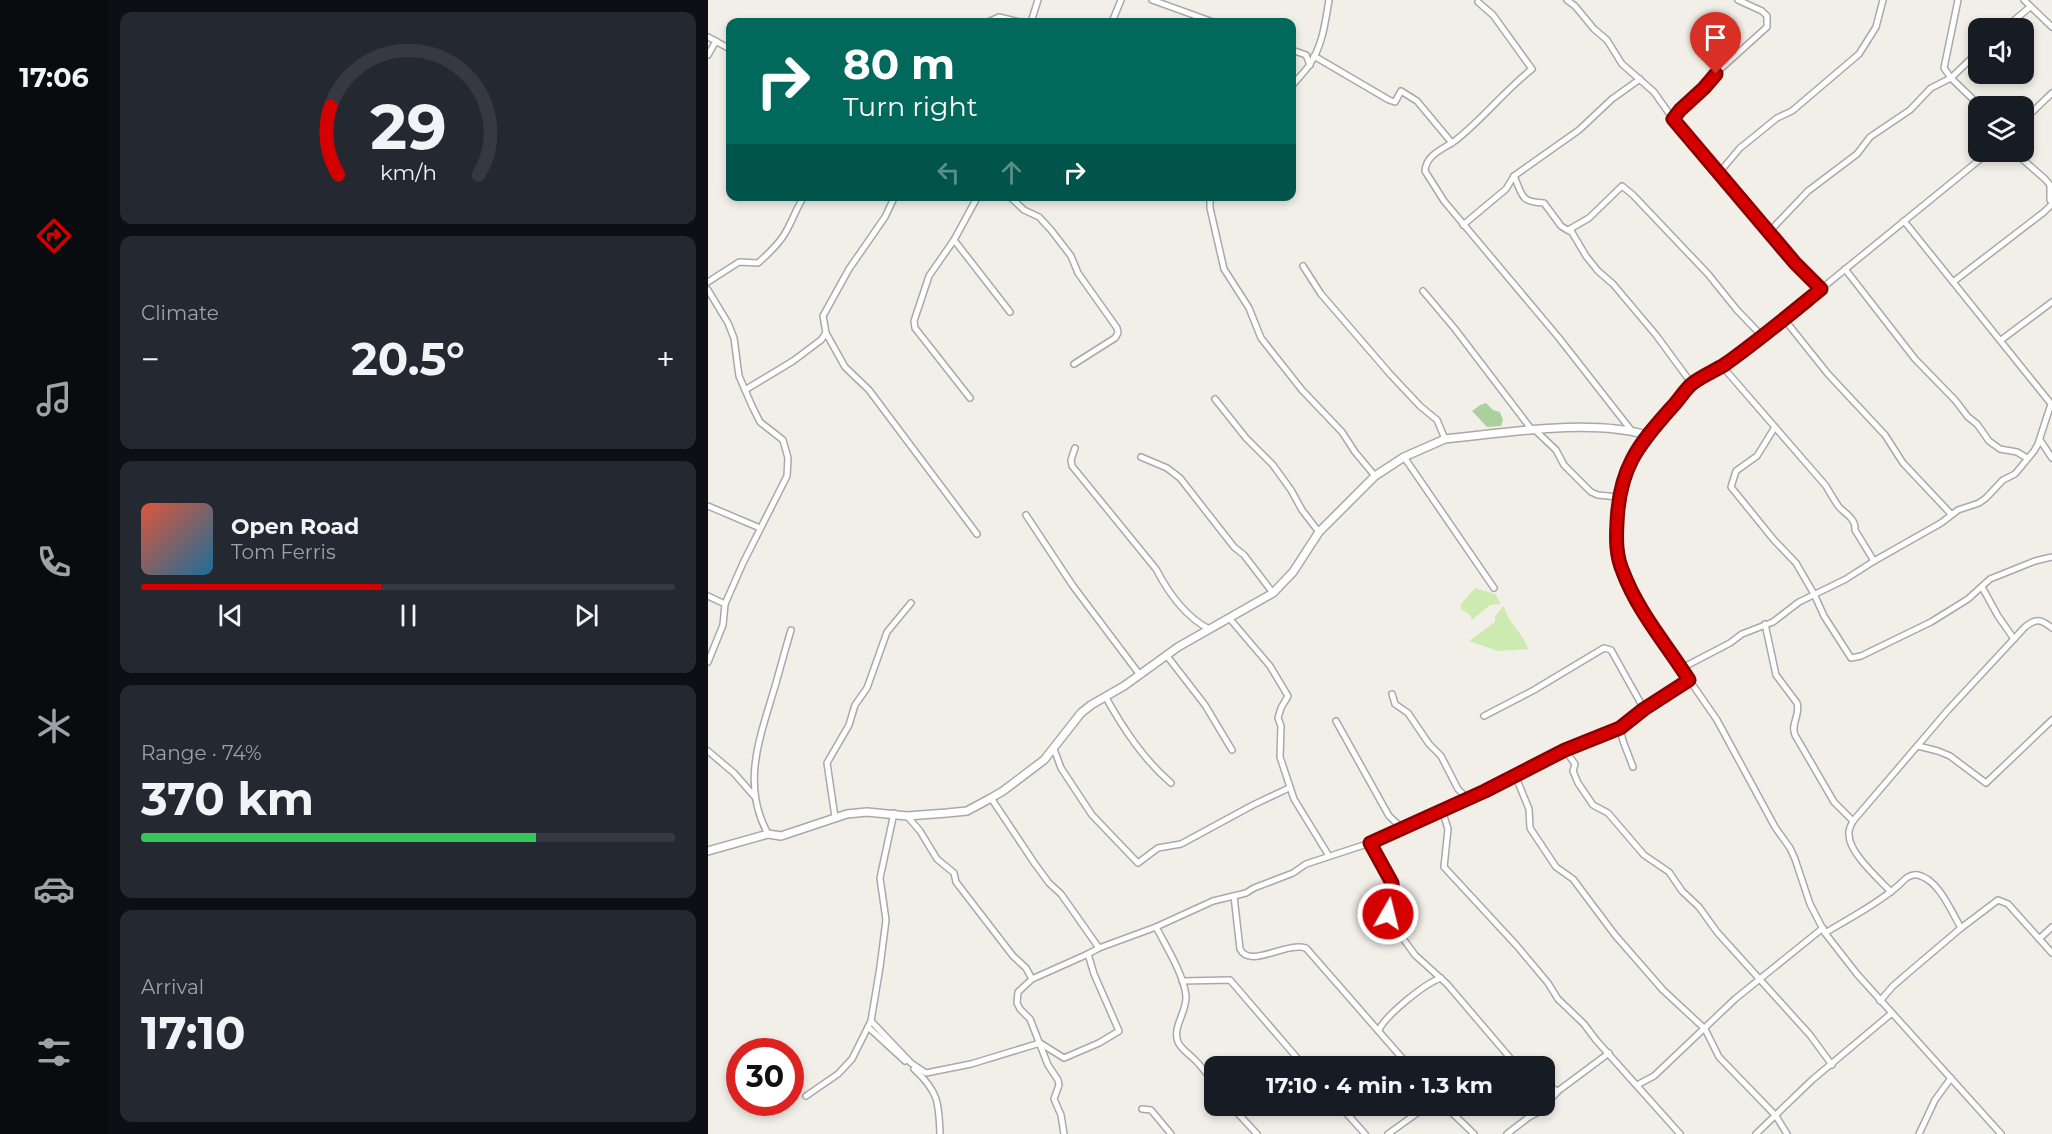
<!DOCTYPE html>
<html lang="en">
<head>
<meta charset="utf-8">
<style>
	body { margin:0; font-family:Montserrat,sans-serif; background:#242831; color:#f1f3f6; height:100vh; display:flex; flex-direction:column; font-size:22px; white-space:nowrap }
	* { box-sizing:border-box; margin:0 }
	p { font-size:20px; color:#9ea1a6 }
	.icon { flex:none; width:33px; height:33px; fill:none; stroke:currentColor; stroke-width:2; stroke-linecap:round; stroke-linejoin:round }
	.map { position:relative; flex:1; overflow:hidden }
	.sheet { display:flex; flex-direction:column; gap:12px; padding:12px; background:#0d0f14; width:600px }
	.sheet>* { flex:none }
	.top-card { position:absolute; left:18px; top:18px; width:570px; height:183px; border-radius:12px; box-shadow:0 3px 9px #0003; background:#00695c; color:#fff; overflow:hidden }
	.fabs { position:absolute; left:1260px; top:18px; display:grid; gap:12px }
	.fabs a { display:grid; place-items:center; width:66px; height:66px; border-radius:12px; background:#171b24; box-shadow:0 3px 9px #0003; font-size:30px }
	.speed { position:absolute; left:18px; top:1038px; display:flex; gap:12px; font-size:30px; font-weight:700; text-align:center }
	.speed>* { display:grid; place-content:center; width:78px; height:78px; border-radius:50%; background:#171b24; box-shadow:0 3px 9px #0003; line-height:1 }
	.speed .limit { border:9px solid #d22; background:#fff; color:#111 }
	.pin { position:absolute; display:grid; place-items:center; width:51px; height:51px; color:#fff; margin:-62px -26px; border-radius:50% 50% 50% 0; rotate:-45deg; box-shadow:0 0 6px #0007 }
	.pin .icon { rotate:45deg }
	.me { position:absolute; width:66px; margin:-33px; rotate:8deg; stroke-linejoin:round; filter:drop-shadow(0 0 4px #0008) }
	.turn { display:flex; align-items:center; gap:21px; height:126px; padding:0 18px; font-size:27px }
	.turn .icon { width:78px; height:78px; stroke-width:2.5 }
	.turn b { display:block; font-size:42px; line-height:51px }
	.lanes { display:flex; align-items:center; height:57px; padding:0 18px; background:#0003; justify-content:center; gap:30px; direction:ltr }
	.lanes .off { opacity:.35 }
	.big { font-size:45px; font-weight:700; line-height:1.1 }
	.sheet .widget { flex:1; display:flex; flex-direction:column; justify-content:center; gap:9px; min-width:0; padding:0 21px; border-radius:12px; background:#242831 }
	.sheet .dial { align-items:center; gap:0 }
	.dial svg { height:156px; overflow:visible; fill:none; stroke:#363941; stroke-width:7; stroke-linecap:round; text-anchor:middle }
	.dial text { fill:#f1f3f6; stroke:none }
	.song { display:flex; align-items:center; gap:18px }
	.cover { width:72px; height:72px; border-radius:9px; background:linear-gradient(135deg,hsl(10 70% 55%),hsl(200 70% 35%)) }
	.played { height:6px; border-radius:3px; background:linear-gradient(90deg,#d40000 45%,#363941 45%) }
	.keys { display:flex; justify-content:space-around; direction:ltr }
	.heat { display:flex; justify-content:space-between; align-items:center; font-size:33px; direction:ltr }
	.charge { height:9px; border-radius:4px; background:linear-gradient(90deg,#34c759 74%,#363941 0) }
	.trip { position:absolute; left:496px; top:1056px; width:351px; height:60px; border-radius:12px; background:#171b24; box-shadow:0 3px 9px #0003; font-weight:700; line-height:60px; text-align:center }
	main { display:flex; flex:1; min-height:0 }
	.tab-bar { display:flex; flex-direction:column; width:108px; justify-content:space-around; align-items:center; background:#090b0e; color:#9ea1a6 }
	.tab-bar .icon { width:42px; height:42px }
	.tab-bar .current { color:#d40000 }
	.tab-bar b { font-size:27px; color:#f1f3f6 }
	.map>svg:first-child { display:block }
	.grass { fill:#cdebb0 }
	.forest { fill:#add19e }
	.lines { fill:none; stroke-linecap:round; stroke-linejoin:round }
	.minor-casing { stroke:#a9a9a9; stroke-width:8 }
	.tertiary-casing { stroke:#a9a9a9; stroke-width:10 }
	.minor { stroke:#fff; stroke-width:5 }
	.tertiary { stroke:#fff; stroke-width:7 }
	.route-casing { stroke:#8a0000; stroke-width:15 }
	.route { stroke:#d40000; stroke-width:10 }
</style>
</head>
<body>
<main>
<nav class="tab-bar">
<b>17:06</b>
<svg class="icon current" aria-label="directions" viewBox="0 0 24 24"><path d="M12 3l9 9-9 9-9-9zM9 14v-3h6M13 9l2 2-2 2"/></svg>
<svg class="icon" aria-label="music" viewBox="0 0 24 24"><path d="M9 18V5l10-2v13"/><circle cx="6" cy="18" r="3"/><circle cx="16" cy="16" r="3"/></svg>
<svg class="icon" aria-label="phone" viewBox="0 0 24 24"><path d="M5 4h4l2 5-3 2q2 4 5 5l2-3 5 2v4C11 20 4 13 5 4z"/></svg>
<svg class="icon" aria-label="climate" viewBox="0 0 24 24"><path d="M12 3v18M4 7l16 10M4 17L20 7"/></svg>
<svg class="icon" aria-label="car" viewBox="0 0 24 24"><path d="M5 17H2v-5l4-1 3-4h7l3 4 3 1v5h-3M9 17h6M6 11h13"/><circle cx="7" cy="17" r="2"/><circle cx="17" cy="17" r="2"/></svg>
<svg class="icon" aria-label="filters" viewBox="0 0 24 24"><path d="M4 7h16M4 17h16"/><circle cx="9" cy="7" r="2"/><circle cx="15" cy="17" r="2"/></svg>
</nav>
<section class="sheet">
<div class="widget dial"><svg viewBox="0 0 100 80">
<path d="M14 69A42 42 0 1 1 86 69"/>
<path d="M14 69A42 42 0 0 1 10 34" stroke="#d40000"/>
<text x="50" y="56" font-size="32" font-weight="700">29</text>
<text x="50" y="72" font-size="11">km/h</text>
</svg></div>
<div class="widget"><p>Climate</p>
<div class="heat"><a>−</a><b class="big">20.5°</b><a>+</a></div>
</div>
<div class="widget">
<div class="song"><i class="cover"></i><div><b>Open Road</b><p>Tom Ferris</p></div></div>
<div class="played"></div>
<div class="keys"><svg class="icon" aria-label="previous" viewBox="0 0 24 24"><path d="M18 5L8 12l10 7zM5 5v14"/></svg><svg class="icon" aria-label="pause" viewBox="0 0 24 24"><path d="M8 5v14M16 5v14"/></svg><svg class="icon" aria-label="next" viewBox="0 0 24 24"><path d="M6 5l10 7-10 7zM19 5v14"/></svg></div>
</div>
<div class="widget"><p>Range · 74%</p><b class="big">370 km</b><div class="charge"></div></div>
<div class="widget"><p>Arrival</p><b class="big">17:10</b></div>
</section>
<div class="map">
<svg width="1344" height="1134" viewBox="0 0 1344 1134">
	<rect width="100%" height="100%" fill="#f2efe9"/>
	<g class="grass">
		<polygon points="767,588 787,594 793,604 782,605 764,620 762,615 753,609 753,604"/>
		<path d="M796,605C799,623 815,632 820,649L790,651L761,641L787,622V616Z"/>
	</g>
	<polygon class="forest" points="778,403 785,410 792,412 795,420 793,426 779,427 764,411 772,405"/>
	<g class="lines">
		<defs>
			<g id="minor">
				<polyline points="444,0 505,22"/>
				<polyline points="859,0 867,6 886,29 899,40 914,64 946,92 965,119 1007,171 1031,196 1087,263 1113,289"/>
				<polyline points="1250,0 1236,68 1243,78 1272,106"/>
				<polyline points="1316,0 1344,27"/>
				<path d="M770,2L785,15L824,69C797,90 776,118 748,140C736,149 718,154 717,171L736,201L851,338L923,430"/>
				<polyline points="280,22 291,17 312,22"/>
				<polyline points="323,22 330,0"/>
				<polyline points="404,22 413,0"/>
				<polyline points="1297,28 1322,7"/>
				<polyline points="0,37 22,49"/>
				<polyline points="584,50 598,55 602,65"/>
				<polyline points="0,55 8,41"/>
				<polyline points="606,56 681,100 687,102 693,91 709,101 744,143"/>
				<path d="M584,86C589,79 597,72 602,64C615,44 617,23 621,0"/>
				<polyline points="965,119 972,110 996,88 1008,73 1059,27 1059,16 1054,11 1030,0"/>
				<polyline points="1316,120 1344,93"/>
				<polyline points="1281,152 1048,342 1014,366 984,384 939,435 923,461 914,480 910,497 908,538 909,552 914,570 921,586 944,626 1009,720 1067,827 1082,848 1087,859 1102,904 1117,933 1149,974 1293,1134"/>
				<polyline points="1306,152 1337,179 1342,185 1342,200 1344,202"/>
				<polyline points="1010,174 1032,148 1069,118 1084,111 1151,54 1168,27 1175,0"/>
				<path d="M806,176C815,196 812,202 836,203L853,226L861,231L862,229L878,256L890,271L905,284L948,335L984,384"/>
				<polyline points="301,196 316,210 331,217 343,230 363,256 370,273 409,328 410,333 407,338 366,364"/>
				<polyline points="502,196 502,208 516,269 541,308 553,338 594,390 634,432 647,452 667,476"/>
				<polyline points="1196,221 1344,405"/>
				<polyline points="755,225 798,189 806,176 871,130 904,99 932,79"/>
				<polyline points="862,229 881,218 914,186 925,195 1000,274 1029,310 1054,336"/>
				<polyline points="1060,233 1100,191 1149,154 1162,137 1202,110 1223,88 1243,78 1270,52"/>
				<polyline points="246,240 302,312"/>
				<polyline points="595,266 613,294 682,374 712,406 729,420 737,439"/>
				<polyline points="1137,269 1207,359 1247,400 1260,417 1269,424 1281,441 1292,449 1309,452 1319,458"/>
				<path d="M0,282L31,262L50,263C59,255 69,246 76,235C84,222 88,209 96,196"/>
				<polyline points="1245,282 1336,212 1344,204"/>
				<polyline points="0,290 20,323 26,338 31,376 44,406 52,422 75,440 80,458 79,476 35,563 17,604 15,625 0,662"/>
				<polyline points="715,291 747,329 824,430"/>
				<polyline points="1076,319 1120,374 1177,435 1195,463 1243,514"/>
				<polyline points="118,333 137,367 161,390 269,534"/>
				<polyline points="1293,340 1344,302"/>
				<path d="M1014,366L1118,486C1122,493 1126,500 1131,507C1138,514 1148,519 1147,530L1166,561"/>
				<polyline points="37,390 85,361 113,340 118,333 115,316 141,269 177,217 187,196"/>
				<polyline points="262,398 207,328 206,321 221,276 246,240 270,196"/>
				<polyline points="507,399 538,438 565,465 583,490 594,510 611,532"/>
				<polyline points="1067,427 1049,456 1028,471 1023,487 1066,540 1088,563 1106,594 1116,616 1143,658 1153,656 1223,622 1260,599 1282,579 1327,561 1344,557"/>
				<polyline points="827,430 848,450 856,465 883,492 890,495 910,497"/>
				<polyline points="1332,440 1344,458"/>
				<path d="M367,448L363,460L364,466L448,569C460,592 478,617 501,629"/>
				<polyline points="433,457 459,468 472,478 526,547 536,555 565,593"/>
				<polyline points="696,457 786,588"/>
				<polyline points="0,506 52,528"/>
				<polyline points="318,515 365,586 432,675"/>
				<polyline points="1274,587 1290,616 1306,639"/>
				<polyline points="0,596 17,604"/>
				<polyline points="522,619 562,666 580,696 573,708 570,718 573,726 572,757 586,799 621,856"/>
				<path d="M1057,624L1068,675L1089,703C1093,715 1082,724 1087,735L1126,802L1145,821"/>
				<polyline points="459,656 497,705 524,750"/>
				<polyline points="974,668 1022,643 1034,634 1065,622 1091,602 1138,579 1166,561 1233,523 1250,510 1271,503 1278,498 1295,480 1307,474 1326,451 1330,444 1343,404"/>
				<polyline points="684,694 687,704 700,713 721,744 733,756 750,789 759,798"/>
				<path d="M397,696C415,728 435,759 463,783"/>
				<polyline points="776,716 826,690 896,648 903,650 936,709"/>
				<polyline points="628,721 681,816 694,828"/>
				<polyline points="912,728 915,741 925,767"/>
				<polyline points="1210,746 1230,751 1242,756 1278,783 1344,720"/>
				<polyline points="346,749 353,768 384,815 430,863 450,848 473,844 545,805 581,788"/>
				<polyline points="857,750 867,764 865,771 870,783 885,805 900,813 936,855 961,872 974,891 991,907 1009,932 1102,1035 1124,1065"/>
				<polyline points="0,751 26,773 47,797"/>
				<polyline points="807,775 821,809 822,828 848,867 865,879 907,935 955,990 997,1029 1011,1057 1068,1116 1079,1134"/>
				<polyline points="283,798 327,864 341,883 353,894 391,948"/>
				<polyline points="734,810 740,829 736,867 809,946 840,983 850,999 876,1024 888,1040 972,1134"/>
				<polyline points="199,816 212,831 229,859 246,873 248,882 305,956 318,968 324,979"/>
				<polyline points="127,817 119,763 141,725 147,705 159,688 179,632 203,603"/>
				<path d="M60,834C32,783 53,735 68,683C73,665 78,647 83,630"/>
				<polyline points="662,843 684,883 685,892 680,910 683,922 707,955 739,984 809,1066"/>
				<path d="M1183,892C1171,879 1141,853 1141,835C1140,830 1143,825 1145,821L1240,710L1317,627C1328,618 1333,619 1344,628"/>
				<path d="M526,896L532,949C542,969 576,942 598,948L701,1066"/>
				<path d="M448,927C458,946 476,975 478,996C479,1012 464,1027 470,1042C473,1049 481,1054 486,1059C494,1067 501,1076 507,1085"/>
				<path d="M1117,933C1142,918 1169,904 1191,885C1196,880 1202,873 1210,875C1231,880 1243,911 1253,928"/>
				<polyline points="1331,939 1344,927"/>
				<polyline points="474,981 522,980 596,1066"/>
				<polyline points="1172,1001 1185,986 1200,973 1253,928 1290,900 1300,904 1344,953"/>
				<polyline points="163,1021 203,1063 218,1073 263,1064 332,1043 356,1058 391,1043 411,1031 386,974 380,954 391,948 448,927 505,901 538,893 546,888 585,873 598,864 662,843 734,810 857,750 912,728 936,709 981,680"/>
				<polyline points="160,1027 197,1061"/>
				<path d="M671,1030C677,1016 717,983 733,978"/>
				<path d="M206,1069C230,1091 231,1102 232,1134"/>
				<polyline points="837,1085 850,1091"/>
				<polyline points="929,1085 946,1076 1027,999 1115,928"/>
				<polyline points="98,1096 130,1074 144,1059 163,1021 172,967 178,920 172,878 186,813"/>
				<polyline points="523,1106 549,1134"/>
				<polyline points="632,1106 657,1134"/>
				<polyline points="737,1106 766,1134"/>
				<polyline points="434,1109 443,1110 463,1134"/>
				<polyline points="356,1134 353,1115 346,1099 351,1085 350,1080 340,1065 322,1019 312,1009 309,1003 310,992 324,979 380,954"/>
				<polyline points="680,1134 719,1106"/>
				<polyline points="799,1134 821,1117 831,1112 850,1091 901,1053"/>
				<polyline points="1048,1134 1104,1080 1184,1013"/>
				<polyline points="1211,1134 1227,1100 1243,1078"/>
			</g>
			<path id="tertiary" d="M0,851L60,834L73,836L139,814L159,812L199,816L239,813L259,811L283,798L295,791L336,760L373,713L383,705L416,686L470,647L565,593L585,572L611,532L667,476L696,457L737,439C797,433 882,418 939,435"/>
		</defs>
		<use href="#minor" class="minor-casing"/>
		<use href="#tertiary" class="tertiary-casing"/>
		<use href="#minor" class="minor"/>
		<use href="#tertiary" class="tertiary"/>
	</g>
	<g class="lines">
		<defs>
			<path id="route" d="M680,914L685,892L684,883L662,843L777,791L857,750L912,728L936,709L981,680C959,645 930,612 915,572C908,556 908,540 909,523C911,469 929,446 964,407C971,400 977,389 985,383C994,376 1006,371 1016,365C1050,341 1081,315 1113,289L1087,263L965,119L972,110L996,88L1008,74"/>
		</defs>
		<use href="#route" class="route-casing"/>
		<use href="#route" class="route"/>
	</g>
</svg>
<div class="fabs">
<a><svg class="icon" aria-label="sound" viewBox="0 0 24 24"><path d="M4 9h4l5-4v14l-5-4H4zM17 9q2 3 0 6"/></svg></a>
<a><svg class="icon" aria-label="layers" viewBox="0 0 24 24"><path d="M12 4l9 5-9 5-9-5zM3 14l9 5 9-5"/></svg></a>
</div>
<div class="speed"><div class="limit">30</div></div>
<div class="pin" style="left:1008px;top:74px;background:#d93025"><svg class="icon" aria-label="arrive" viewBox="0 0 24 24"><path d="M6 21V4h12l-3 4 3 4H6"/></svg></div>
<svg class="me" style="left:680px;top:914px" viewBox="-20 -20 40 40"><circle r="17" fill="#d40000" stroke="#fff" stroke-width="3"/><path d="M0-11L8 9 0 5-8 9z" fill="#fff"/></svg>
<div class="trip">17:10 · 4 min · 1.3 km</div>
<div class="top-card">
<div class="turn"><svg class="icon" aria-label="right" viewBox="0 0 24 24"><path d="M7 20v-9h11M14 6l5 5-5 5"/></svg><div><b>80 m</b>Turn right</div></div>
<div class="lanes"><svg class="icon off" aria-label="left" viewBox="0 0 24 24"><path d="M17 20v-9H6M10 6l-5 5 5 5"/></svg><svg class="icon off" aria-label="ahead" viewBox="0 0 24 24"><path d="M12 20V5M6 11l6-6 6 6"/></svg><svg class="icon" aria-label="right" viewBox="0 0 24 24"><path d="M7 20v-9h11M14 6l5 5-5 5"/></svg></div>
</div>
</div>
</main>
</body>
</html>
